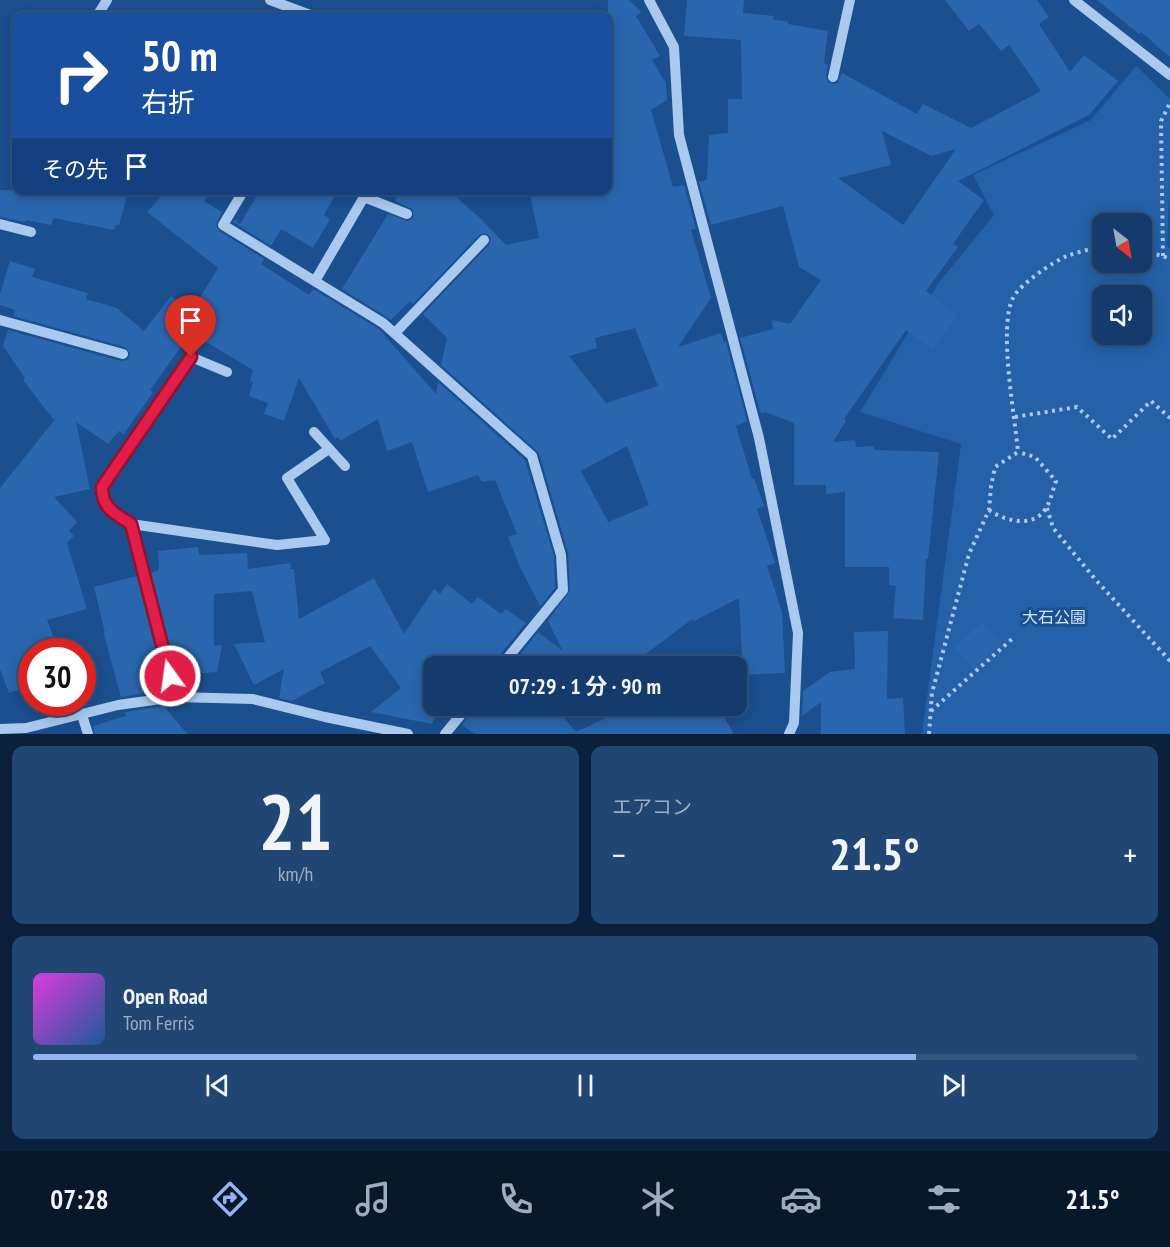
<!DOCTYPE html>
<html lang="ja">
<head>
<meta charset="utf-8">
<style>
	body { margin:0; font-family:"PT Sans Narrow","Noto Sans JP",sans-serif; background:#214673; color:#f1f3f6; height:100vh; display:flex; flex-direction:column; font-size:22px; white-space:nowrap }
	* { box-sizing:border-box; margin:0 }
	p { font-size:20px; color:#9dadc1 }
	.icon { flex:none; width:33px; height:33px; fill:none; stroke:currentColor; stroke-width:2; stroke-linecap:round; stroke-linejoin:round }
	.map { position:relative; height:734px; overflow:hidden }
	.details { display:flex; flex-direction:column; gap:12px; padding:12px; background:#0b203b; flex:1 }
	.details>* { flex:none }
	.top-card { position:absolute; left:12px; top:12px; width:600px; height:183px; border-radius:12px; box-shadow:0 3px 15px #0003,0 0 0 2px #33557e; background:#1a4fa0; color:#fff; overflow:hidden }
	.needle { width:39px; rotate:149deg }
	.controls { position:absolute; left:1092px; top:213px; display:grid; gap:12px }
	.controls a { display:grid; place-items:center; width:60px; height:60px; border-radius:12px; background:#143b6b; box-shadow:0 3px 15px #0003,0 0 0 2px #33557e; font-size:30px }
	.speed { position:absolute; left:18px; top:638px; display:flex; gap:12px; font-size:30px; font-weight:700; text-align:center }
	.speed>* { display:grid; place-content:center; width:78px; height:78px; border-radius:50%; background:#143b6b; box-shadow:0 3px 15px #0003,0 0 0 2px #33557e; line-height:1 }
	.speed .limit { border:9px solid #d22; background:#fff; color:#111 }
	.pin { position:absolute; display:grid; place-items:center; width:51px; height:51px; color:#fff; margin:-62px -26px; border-radius:50% 50% 50% 0; rotate:-45deg; box-shadow:0 0 6px #0007 }
	.pin .icon { rotate:45deg }
	.me { position:absolute; width:66px; margin:-33px; rotate:346deg; stroke-linejoin:round; filter:drop-shadow(0 0 4px #0008) }
	.turn { display:flex; align-items:center; gap:21px; height:126px; padding:0 30px; font-size:27px }
	.turn .icon { width:78px; height:78px; stroke-width:2.5 }
	.turn b { display:block; font-size:42px; line-height:51px }
	.then { display:flex; align-items:center; height:57px; padding:0 30px; background:#0003; gap:12px; font-size:22px }
	.big { font-size:45px; font-weight:700; line-height:1.1 }
	.details .tile { flex:1; display:flex; flex-direction:column; justify-content:center; gap:9px; min-width:0; padding:0 21px; border-radius:12px; background:#214673 }
	.details .dial { align-items:center; gap:0 }
	.dial b { font-size:78px; line-height:1 }
	.song { display:flex; align-items:center; gap:18px }
	.cover { width:72px; height:72px; border-radius:9px; background:linear-gradient(135deg,hsl(300 70% 55%),hsl(210 70% 35%)) }
	.played { height:6px; border-radius:3px; background:linear-gradient(90deg,#95b2f1 80%,#33557e 80%) }
	.keys { display:flex; justify-content:space-around; direction:ltr }
	.heat { display:flex; justify-content:space-between; align-items:center; font-size:33px; direction:ltr }
	.details .tiles { flex:1; display:grid; gap:12px; grid-template-columns:1fr 1fr }
	.tile:last-child { grid-column:span 2 }
	.trip { position:absolute; left:423px; top:656px; width:324px; height:60px; border-radius:12px; background:#143b6b; box-shadow:0 3px 15px #0003,0 0 0 2px #33557e; font-weight:700; line-height:60px; text-align:center }
	.dock { display:flex; height:96px; justify-content:space-around; align-items:center; background:#08182b; color:#9dadc1 }
	.dock .icon { width:42px; height:42px }
	.dock .selected { color:#95b2f1 }
	.dock b { font-size:27px; color:#f1f3f6 }
	.map>svg:first-child { display:block }
	.green { fill:#2461a8; fill-rule:evenodd }
	.building { fill:#2a66ad; fill-rule:evenodd }
	.lines { fill:none; stroke-linecap:round; stroke-linejoin:round }
	.path { stroke:#a9c9ee; stroke-width:4; stroke-dasharray:3 4.5; stroke-linecap:butt }
	.minor { stroke:#a9c9ee; stroke-width:10 }
	.route-casing { stroke:#92132f; stroke-width:15 }
	.route { stroke:#e11d48; stroke-width:10 }
	.labels { text-anchor:middle; dominant-baseline:central; stroke-width:6; stroke-linejoin:round; paint-order:stroke }
	.park-label { font-size:16px; fill:#cfe3fa; stroke:#1b4f8f }
</style>
</head>
<body>
<div class="map">
<svg width="1170" height="734" viewBox="0 0 1170 734">
	<rect width="100%" height="100%" fill="#1b4f8f"/>
	<path class="green" d="M1136,66L1170,99V183L1167,245L1170,248V734H922L961,444L860,412L940,281L994,215L973,175L1091,120ZM1102,224H1142V262H1102ZM1102,296H1142V334H1102Z"/>
	<g class="building">
		<path d="M608,0H629L641,12L636,16L660,56L652,60L666,83L667,100L651,110L673,187L684,185L696,229L691,230L711,298L678,347L721,333L724,343L726,342L747,421L736,426L752,479L754,478L764,506L757,509L775,563L767,566L782,612L785,673L743,675L739,598L694,621L692,619L630,666H511L538,632L563,651L548,621L570,590L568,553L539,453L441,365L447,338L423,314L489,245L491,237L485,233L479,235L413,304L410,301L391,320L342,289L388,214L408,221L414,217L412,209L395,201L401,190H448L480,218L506,245L539,238L529,190H608ZM635,328L658,386L606,403L569,356L597,348L595,338ZM627,446L649,505L608,522L581,471Z"/>
		<path d="M687,0H744L743,13L774,16L773,19L788,22V24L828,31L824,63L828,65L826,76L828,83L835,84L838,82L842,73L917,114L923,104L971,128L1041,91L1009,45L1001,51L979,24L969,31L945,0H1037L1049,17L1039,24L1070,72L1084,55L1118,81L1089,115L958,181L984,200L953,244L958,247L926,291L958,314L933,349L906,330L844,419L846,421L833,442L855,440L856,447L873,446L874,450L939,452L928,559H926L923,620L893,618L896,586L889,585V567H845V492L826,494V485H794V423L765,412L761,414L740,338L773,329L772,320L790,324L821,280L799,267L783,206L711,225L699,182L707,180L709,135L728,133V99H742L741,40L684,36ZM882,131L931,156L956,149L903,225L838,178L891,165Z"/>
		<polygon points="1097,0 1170,0 1170,57 1141,32 1139,34"/>
		<polygon points="0,190 104,190 103,193 127,196 119,225 116,225 114,230 54,218 51,225 26,220 25,222 0,217"/>
		<polygon points="167,190 211,190 204,201 222,212 216,224 219,231 264,259 261,264 309,295 313,289 379,329 436,394 438,382 525,460 554,556 555,588 540,606 520,567 508,537 517,534 495,480 482,482 478,475 428,492 412,442 387,451 378,419 340,441 338,437 335,439 299,378 284,421 264,414 268,403 249,396 253,382 250,381 253,370 191,333 150,390 153,392 124,434 119,431 108,444 76,422 90,489 54,497 77,522 69,531 74,536 67,543 87,609 47,620 59,651 32,651 32,685 9,693 0,669 0,488 56,418 53,419 23,380 25,378 3,346 8,330 121,361 128,360 130,353 125,347 13,316 15,310 0,305 0,294 10,261 35,269 32,277 88,293 86,299 117,308 144,331 171,296 183,305 187,298 196,304 218,268 147,212"/>
		<polygon points="260,190 338,190 324,215 330,219 313,248 281,229 271,246 233,222 235,220 240,224"/>
		<polygon points="198,547 199,555 247,553 248,569 290,563 291,569 294,569 299,619 374,578 404,634 434,589 440,594 447,584 472,604 478,597 501,614 506,609 526,623 495,661 494,666 434,666 434,705 459,705 450,716 438,708 432,724 371,712 401,688 370,646 320,672 325,683 292,701 279,698 284,669 254,685 234,644 265,642 252,591 214,594 214,646 222,645 217,672 177,675 151,573 159,570 158,551"/>
		<polygon points="137,576 162,677 141,678 153,692 121,697 103,631 105,633 94,587"/>
		<polygon points="982,622 1002,643 974,669 954,648"/>
		<polygon points="888,631 887,699 903,698 905,734 821,734 821,702 802,716 803,691 830,672 855,669 854,632"/>
		<polygon points="476,705 553,705 576,732 634,705 717,705 734,734 475,734 462,725"/>
		<polygon points="164,706 187,734 95,734 93,726 126,716 125,712"/>
	</g>
	<g class="lines">
		<g class="path">
			<polyline points="1142,251 1163,256 1170,259"/>
			<polyline points="1163,256 1161,121 1170,103"/>
			<polyline points="1015,417 1077,407 1112,439 1151,401 1170,418"/>
			<polyline points="1047,508 1053,528 1095,579 1170,661"/>
			<path d="M989,510C1005,521 1034,529 1046,508C1051,500 1053,489 1056,481L1035,457L1018,452"/>
			<polyline points="931,711 1013,638"/>
			<path d="M929,734L932,693L969,554L989,510L991,486L995,467L1018,452C1015,417 998,327 1013,298C1019,285 1054,261 1067,256C1078,252 1091,249 1102,246"/>
		</g>
		<g class="minor">
			<polyline points="270,0 313,16"/>
			<polyline points="649,0 674,47 679,135 759,438 798,633 794,723 789,734"/>
			<polyline points="1074,0 1170,75"/>
			<polyline points="97,16 107,0"/>
			<polyline points="833,77 850,0"/>
			<polyline points="244,190 223,225 383,323 532,456 561,555 563,590 501,666"/>
			<polyline points="0,224 31,232"/>
			<polyline points="315,281 364,197 407,214"/>
			<polyline points="0,320 123,354"/>
			<polyline points="395,333 484,240"/>
			<polyline points="314,432 345,466"/>
			<path d="M131,524C115,513 101,509 102,487L191,357L227,372"/>
			<polyline points="175,697 131,524 277,545 325,540 287,478 329,449"/>
			<polyline points="82,715 88,734"/>
			<polyline points="0,729 26,728 118,705 175,697 253,699 325,717 408,734"/>
			<polyline points="445,734 469,705"/>
		</g>
	</g>
	<g class="lines">
		<defs>
			<path id="route" d="M170,676L131,524C115,513 102,509 102,487L191,357"/>
		</defs>
		<use href="#route" class="route-casing"/>
		<use href="#route" class="route"/>
	</g>
	<g class="labels">
		<g class="park-label">
			<text x="1054" y="617">大石公園</text>
		</g>
	</g>
</svg>
<div class="controls">
<a><svg class="needle" viewBox="-14 -14 28 28"><path d="M0-13l5 13h-10z" fill="#e53935"/><path d="M0 13l5-13h-10z" fill="#9dadc1"/></svg></a>
<a><svg class="icon" aria-label="sound" viewBox="0 0 24 24"><path d="M4 9h4l5-4v14l-5-4H4zM17 9q2 3 0 6"/></svg></a>
</div>
<div class="speed"><div class="limit">30</div></div>
<div class="pin" style="left:191px;top:357px;background:#d93025"><svg class="icon" aria-label="arrive" viewBox="0 0 24 24"><path d="M6 21V4h12l-3 4 3 4H6"/></svg></div>
<svg class="me" style="left:170px;top:676px" viewBox="-20 -20 40 40"><circle r="17" fill="#e11d48" stroke="#fff" stroke-width="3"/><path d="M0-11L8 9 0 5-8 9z" fill="#fff"/></svg>
<div class="trip">07:29 · 1 分 · 90 m</div>
<div class="top-card">
<div class="turn"><svg class="icon" aria-label="right" viewBox="0 0 24 24"><path d="M7 20v-9h11M14 6l5 5-5 5"/></svg><div><b>50 m</b>右折</div></div>
<div class="then">その先<svg class="icon" aria-label="arrive" viewBox="0 0 24 24"><path d="M6 21V4h12l-3 4 3 4H6"/></svg></div>
</div>
</div>
<section class="details">
<div class="tiles">
<div class="tile dial"><b>21</b><p>km/h</p></div>
<div class="tile"><p>エアコン</p>
<div class="heat"><a>−</a><b class="big">21.5°</b><a>+</a></div>
</div>
<div class="tile">
<div class="song"><i class="cover"></i><div><b>Open Road</b><p>Tom Ferris</p></div></div>
<div class="played"></div>
<div class="keys"><svg class="icon" aria-label="previous" viewBox="0 0 24 24"><path d="M18 5L8 12l10 7zM5 5v14"/></svg><svg class="icon" aria-label="pause" viewBox="0 0 24 24"><path d="M8 5v14M16 5v14"/></svg><svg class="icon" aria-label="next" viewBox="0 0 24 24"><path d="M6 5l10 7-10 7zM19 5v14"/></svg></div>
</div>
</div>
</section>
<nav class="dock">
<b>07:28</b>
<svg class="icon selected" aria-label="directions" viewBox="0 0 24 24"><path d="M12 3l9 9-9 9-9-9zM9 14v-3h6M13 9l2 2-2 2"/></svg>
<svg class="icon" aria-label="music" viewBox="0 0 24 24"><path d="M9 18V5l10-2v13"/><circle cx="6" cy="18" r="3"/><circle cx="16" cy="16" r="3"/></svg>
<svg class="icon" aria-label="phone" viewBox="0 0 24 24"><path d="M5 4h4l2 5-3 2q2 4 5 5l2-3 5 2v4C11 20 4 13 5 4z"/></svg>
<svg class="icon" aria-label="climate" viewBox="0 0 24 24"><path d="M12 3v18M4 7l16 10M4 17L20 7"/></svg>
<svg class="icon" aria-label="car" viewBox="0 0 24 24"><path d="M5 17H2v-5l4-1 3-4h7l3 4 3 1v5h-3M9 17h6M6 11h13"/><circle cx="7" cy="17" r="2"/><circle cx="17" cy="17" r="2"/></svg>
<svg class="icon" aria-label="filters" viewBox="0 0 24 24"><path d="M4 7h16M4 17h16"/><circle cx="9" cy="7" r="2"/><circle cx="15" cy="17" r="2"/></svg>
<b>21.5°</b>
</nav>
</body>
</html>
